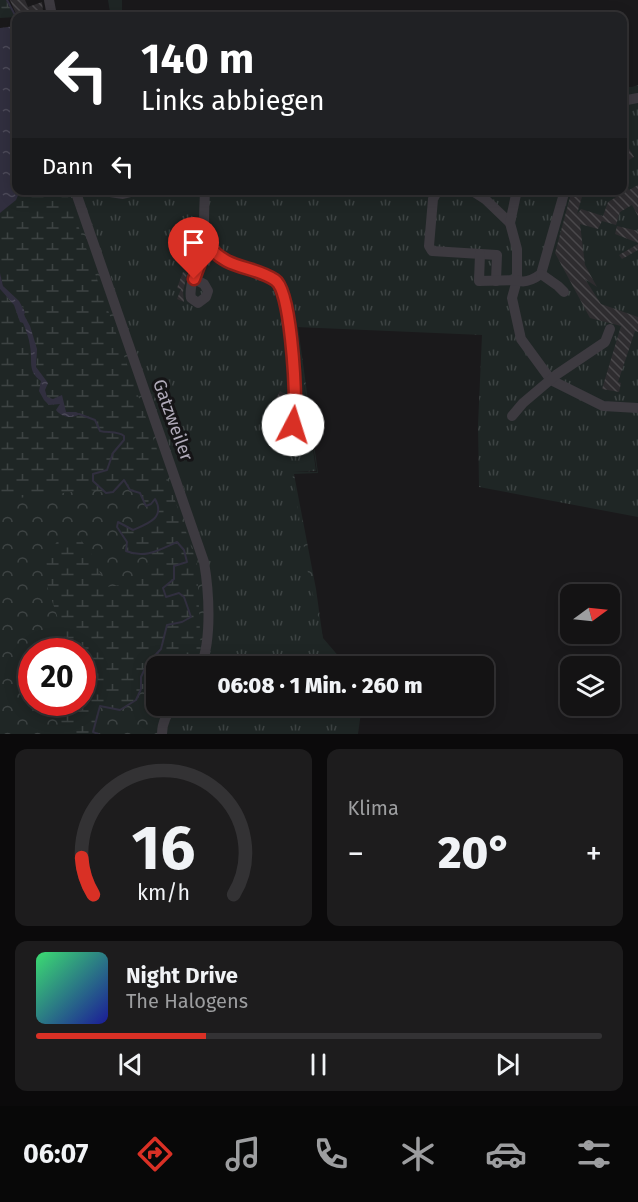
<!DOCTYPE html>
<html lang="de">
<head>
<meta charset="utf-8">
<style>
	body { margin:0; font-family:"Fira Sans",sans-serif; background:#1d1c1d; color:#f1f3f6; height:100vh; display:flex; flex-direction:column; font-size:22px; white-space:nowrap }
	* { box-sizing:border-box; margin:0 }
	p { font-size:20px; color:#9d9ea0 }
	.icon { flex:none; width:33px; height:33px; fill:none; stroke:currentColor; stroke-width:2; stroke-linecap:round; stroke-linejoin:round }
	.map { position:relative; height:734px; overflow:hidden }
	.panel { display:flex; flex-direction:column; gap:15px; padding:15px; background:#0b0a0b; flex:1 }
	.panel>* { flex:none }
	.guide { position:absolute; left:12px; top:12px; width:615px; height:183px; border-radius:12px; box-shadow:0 3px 15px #0003,0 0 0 2px #333234; background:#202124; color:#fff; overflow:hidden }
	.needle { width:39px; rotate:75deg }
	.fabs { position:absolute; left:560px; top:584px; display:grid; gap:12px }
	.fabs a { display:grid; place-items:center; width:60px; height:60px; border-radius:12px; background:#141314; box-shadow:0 3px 15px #0003,0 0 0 2px #333234; font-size:30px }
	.speed { position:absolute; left:18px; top:638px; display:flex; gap:12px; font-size:30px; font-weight:700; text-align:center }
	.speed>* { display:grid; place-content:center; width:78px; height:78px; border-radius:50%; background:#141314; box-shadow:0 3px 15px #0003,0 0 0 2px #333234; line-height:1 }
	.speed .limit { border:9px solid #d22; background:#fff; color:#111 }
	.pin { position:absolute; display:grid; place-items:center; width:51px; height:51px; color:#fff; margin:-62px -26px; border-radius:50% 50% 50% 0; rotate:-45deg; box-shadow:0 0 6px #0007 }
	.pin .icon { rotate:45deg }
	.me { position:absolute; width:66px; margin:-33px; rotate:5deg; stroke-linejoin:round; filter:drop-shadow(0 0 4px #0008) }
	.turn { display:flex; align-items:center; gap:21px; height:126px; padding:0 30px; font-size:27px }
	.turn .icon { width:78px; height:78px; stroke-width:2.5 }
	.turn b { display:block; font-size:42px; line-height:51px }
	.then { display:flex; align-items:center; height:57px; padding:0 30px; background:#0003; gap:12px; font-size:22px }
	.big { font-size:45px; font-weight:800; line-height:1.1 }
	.panel .card { flex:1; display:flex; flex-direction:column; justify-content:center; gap:9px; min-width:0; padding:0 21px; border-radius:12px; background:#1d1c1d }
	.panel .dial { align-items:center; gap:0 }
	.dial svg { height:156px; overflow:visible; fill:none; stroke:#333234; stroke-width:7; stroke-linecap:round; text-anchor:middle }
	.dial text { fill:#f1f3f6; stroke:none }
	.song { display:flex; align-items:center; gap:18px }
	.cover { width:72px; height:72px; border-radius:9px; background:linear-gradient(135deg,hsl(140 70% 55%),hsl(240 70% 35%)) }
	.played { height:6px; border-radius:3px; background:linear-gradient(90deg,#d93025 30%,#333234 30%) }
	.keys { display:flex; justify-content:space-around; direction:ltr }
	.heat { display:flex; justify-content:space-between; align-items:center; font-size:33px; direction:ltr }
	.panel .tiles { flex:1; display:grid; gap:15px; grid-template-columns:1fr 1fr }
	.card:last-child { grid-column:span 2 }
	.trip { position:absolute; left:146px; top:656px; width:348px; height:60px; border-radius:12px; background:#141314; box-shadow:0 3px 15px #0003,0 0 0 2px #333234; font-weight:800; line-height:60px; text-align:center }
	.dock { display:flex; height:96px; justify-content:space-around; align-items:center; background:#080808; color:#9d9ea0 }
	.dock .icon { width:42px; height:42px }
	.dock .current { color:#d93025 }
	.dock b { font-size:27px; color:#f1f3f6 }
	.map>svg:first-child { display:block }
	.forest { fill:url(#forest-crowns); fill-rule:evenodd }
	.wetland { fill:url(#wetland-marsh) }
	.park { fill:url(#park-tufts) }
	.water { fill:url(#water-ripples) }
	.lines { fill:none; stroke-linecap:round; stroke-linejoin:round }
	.stream { stroke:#312f3f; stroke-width:2 }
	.building { fill:url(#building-back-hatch) }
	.minor { stroke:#3d3a40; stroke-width:10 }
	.route-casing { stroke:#8d1f18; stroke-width:15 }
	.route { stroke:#d93025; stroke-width:10 }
	.labels { text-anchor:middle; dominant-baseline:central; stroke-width:6; stroke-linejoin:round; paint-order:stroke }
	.street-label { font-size:18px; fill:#b1abba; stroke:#151416 }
</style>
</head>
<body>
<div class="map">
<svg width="638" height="734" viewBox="0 0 638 734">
	<defs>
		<pattern id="forest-crowns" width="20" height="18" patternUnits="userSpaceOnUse" patternTransform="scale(1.5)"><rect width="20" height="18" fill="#1f2625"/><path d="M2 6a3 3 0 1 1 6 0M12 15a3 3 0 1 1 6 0" fill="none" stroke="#3d4343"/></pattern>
		<pattern id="wetland-marsh" width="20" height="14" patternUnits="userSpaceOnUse" patternTransform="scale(1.5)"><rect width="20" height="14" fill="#1f2625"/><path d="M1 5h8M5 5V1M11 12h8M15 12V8" fill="none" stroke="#3d4343"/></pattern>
		<pattern id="park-tufts" width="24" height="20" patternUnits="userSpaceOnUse" patternTransform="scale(1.5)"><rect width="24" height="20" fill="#1f2625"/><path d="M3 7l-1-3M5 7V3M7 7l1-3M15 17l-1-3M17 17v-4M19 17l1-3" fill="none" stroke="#3d4343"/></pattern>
		<pattern id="water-ripples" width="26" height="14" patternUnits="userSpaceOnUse" patternTransform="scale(1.5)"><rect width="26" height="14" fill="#312f3f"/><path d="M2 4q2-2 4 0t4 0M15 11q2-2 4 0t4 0" fill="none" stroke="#4c4a59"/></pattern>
		<pattern id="building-back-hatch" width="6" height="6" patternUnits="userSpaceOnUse" patternTransform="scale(1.5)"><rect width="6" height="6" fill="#2e2c2f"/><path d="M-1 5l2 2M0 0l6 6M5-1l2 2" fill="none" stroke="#4a484b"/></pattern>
	</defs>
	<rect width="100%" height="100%" fill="#1a191b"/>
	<g class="forest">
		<polygon points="108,0 122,0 122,16 75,16 75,13 110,12"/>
		<path d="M20,191H183L286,472H317L288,276L292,283L318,473L294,474L316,589L323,639L207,623L201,564L205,607L203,654L156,666V705H170L159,734H0V289L7,298L0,273V213L12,203ZM32,651H82V702H32Z"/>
	</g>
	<g class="wetland">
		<polygon points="0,0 6,0 15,17 0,18"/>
		<path d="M20,191H66L197,563L201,655L197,666H156V688L141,689L136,700L120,710L100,707L93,732L98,734H60L61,702H82V651H69L48,589L46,558L60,537L77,535L93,556L106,587C133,583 145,584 152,554L137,556L126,551V542L117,527L118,522L133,530C147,524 166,517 155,500L151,504L146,506L140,493L130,490L124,480L113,492L106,493L90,490L0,500V289L14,305L20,321L23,323C26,330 29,338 30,346C32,360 28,372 41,381L39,391L44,400L49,405L60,404L58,408L60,415L76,412H66L58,398L47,397L45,386L36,367L37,361L30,326L24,315L25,311L19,301L3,286L0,273V213L16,200Z"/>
	</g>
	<g class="park">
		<polygon points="638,85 638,517 479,487 478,425 482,335 296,327 316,471 292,472 308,573 323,638 347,666 205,666 205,549 81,191 622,190 623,87 632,87"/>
		<polygon points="177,705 362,705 358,734 166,734 167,723"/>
	</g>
	<g class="water">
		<polygon points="15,23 16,23 16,59 12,61 16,66 16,190 20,191 16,200 0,213 0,28 15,26"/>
		<path d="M0,273L3,286L19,301L25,312L24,315L30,326L37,349L36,367L48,383L45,390L47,397L53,399L62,395L66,412H76L80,414C73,419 62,418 56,410L60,404L49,405L44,400L39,391L41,381C27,371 33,361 30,346C29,338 26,330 23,323L20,322L14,305L0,289Z"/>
	</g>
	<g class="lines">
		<g class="stream">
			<polyline points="7,0 16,17"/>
			<path d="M79,414L95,420L100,431C108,433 118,431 124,436V440L113,453L107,470L93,474V481L106,493L113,492L124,480L130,490L140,493L146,506L151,504L155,499C166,518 147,524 133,530L118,522L117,527L127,542L126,551C145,559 159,550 177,542L184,550L187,562L174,566V579L163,588L166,597L179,593L184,597L191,617L182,622L167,625L161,649L147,664L141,677V689L136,700L120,710L100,706L93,732L98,734"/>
		</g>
	</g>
	<g class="building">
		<polygon points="10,0 25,0 28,7 42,2 43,11 30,16 30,14 17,16"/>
		<polygon points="627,145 634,157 622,164 622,148"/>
		<polygon points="622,177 629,190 638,185 638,216 632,205 620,212 616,225 602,221 598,229 580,224 585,265 597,287 585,279 601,304 638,317 638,332 635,331 618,382 621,383 619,392 602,389 621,326 590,318 555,253 572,190 584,190 577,214 581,209 603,216 608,202 621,194 620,190 622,190"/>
		<polygon points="617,226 638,231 638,243 615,234"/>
		<polygon points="638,244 638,250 622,259 619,255"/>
		<polygon points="183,272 187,273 183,292 184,302 177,299 181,289 177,288"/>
		<polygon points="280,391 287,395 287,401 280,409 277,421 271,417 276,408 272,406"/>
	</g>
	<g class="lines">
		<g class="minor">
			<polyline points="49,0 52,16"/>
			<polyline points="622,101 638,98"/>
			<path d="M75,190L204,562C209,591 212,638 201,666"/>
			<polyline points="97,190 123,194 139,190"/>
			<path d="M205,190C203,244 199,253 254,272C262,275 274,277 279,283C291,297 295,383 295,405L298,412L297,422L289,425L285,420C286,413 289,407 295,405"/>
			<polyline points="438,190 433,199 429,246 432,251 497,255 496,281"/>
			<polyline points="471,190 485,199 510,223 517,249 517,280 512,298 521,339 551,380 603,406 638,408"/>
			<polyline points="510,223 517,190"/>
			<path d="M480,254L479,281L517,280C525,284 534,279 541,274L565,190"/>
			<polyline points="541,274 558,286 564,292"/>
			<path d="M194,279L204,284L208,291L206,297L198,303L191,298C188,285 201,256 207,244"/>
			<polyline points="512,416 523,403 556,375 605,342 610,329"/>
			<path d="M162,734C162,722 167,714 174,705"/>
		</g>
	</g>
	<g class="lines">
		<defs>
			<path id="route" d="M194,279L207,244C228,271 250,264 275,280C291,290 295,384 295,405L298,412L297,422L293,425"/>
		</defs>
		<use href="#route" class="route-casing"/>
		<use href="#route" class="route"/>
	</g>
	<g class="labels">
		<g class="street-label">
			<text transform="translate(173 420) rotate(70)">Gatzweiler</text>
		</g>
	</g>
</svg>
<div class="fabs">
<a><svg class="needle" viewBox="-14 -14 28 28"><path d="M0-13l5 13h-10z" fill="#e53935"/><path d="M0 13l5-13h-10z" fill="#9d9ea0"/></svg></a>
<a><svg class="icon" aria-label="layers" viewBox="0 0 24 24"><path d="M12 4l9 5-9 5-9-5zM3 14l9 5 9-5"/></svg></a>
</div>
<div class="speed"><div class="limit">20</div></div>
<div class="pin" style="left:194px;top:279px;background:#d93025"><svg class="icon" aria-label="arrive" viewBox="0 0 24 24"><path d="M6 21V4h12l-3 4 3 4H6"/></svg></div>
<svg class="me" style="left:293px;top:425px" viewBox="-20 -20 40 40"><circle r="19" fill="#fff"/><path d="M0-13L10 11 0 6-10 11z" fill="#d93025"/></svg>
<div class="trip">06:08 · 1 Min. · 260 m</div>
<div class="guide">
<div class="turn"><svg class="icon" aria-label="left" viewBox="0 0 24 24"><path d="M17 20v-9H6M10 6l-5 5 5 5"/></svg><div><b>140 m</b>Links abbiegen</div></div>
<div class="then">Dann<svg class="icon" aria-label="left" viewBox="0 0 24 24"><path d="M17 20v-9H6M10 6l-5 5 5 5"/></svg></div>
</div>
</div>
<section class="panel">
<div class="tiles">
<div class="card dial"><svg viewBox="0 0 100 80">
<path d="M14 69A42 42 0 1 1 86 69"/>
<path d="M14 69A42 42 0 0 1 8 50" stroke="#d93025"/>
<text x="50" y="56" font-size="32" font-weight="700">16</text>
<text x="50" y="72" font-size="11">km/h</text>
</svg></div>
<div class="card"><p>Klima</p>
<div class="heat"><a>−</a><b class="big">20°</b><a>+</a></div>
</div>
<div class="card">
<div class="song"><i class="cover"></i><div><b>Night Drive</b><p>The Halogens</p></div></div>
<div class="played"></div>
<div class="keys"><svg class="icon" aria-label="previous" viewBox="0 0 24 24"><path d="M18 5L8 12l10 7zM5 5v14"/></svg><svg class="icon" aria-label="pause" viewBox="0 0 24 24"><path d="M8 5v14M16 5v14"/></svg><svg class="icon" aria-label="next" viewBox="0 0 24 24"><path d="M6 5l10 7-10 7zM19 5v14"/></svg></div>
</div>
</div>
</section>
<nav class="dock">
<b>06:07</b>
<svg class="icon current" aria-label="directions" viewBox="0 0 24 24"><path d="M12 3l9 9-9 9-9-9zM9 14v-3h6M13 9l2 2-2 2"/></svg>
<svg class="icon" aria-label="music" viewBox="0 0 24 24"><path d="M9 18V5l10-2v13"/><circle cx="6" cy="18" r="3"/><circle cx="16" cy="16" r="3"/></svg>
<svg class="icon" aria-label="phone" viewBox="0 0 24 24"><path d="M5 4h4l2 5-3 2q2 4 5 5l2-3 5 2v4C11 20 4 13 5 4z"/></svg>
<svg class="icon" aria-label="climate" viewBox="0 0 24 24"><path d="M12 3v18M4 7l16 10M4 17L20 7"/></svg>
<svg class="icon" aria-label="car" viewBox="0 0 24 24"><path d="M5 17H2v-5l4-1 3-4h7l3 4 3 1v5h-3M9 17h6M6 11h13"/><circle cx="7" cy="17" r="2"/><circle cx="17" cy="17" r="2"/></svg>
<svg class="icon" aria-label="filters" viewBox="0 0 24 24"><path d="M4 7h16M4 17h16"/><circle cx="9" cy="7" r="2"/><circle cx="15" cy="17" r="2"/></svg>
</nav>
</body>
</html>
